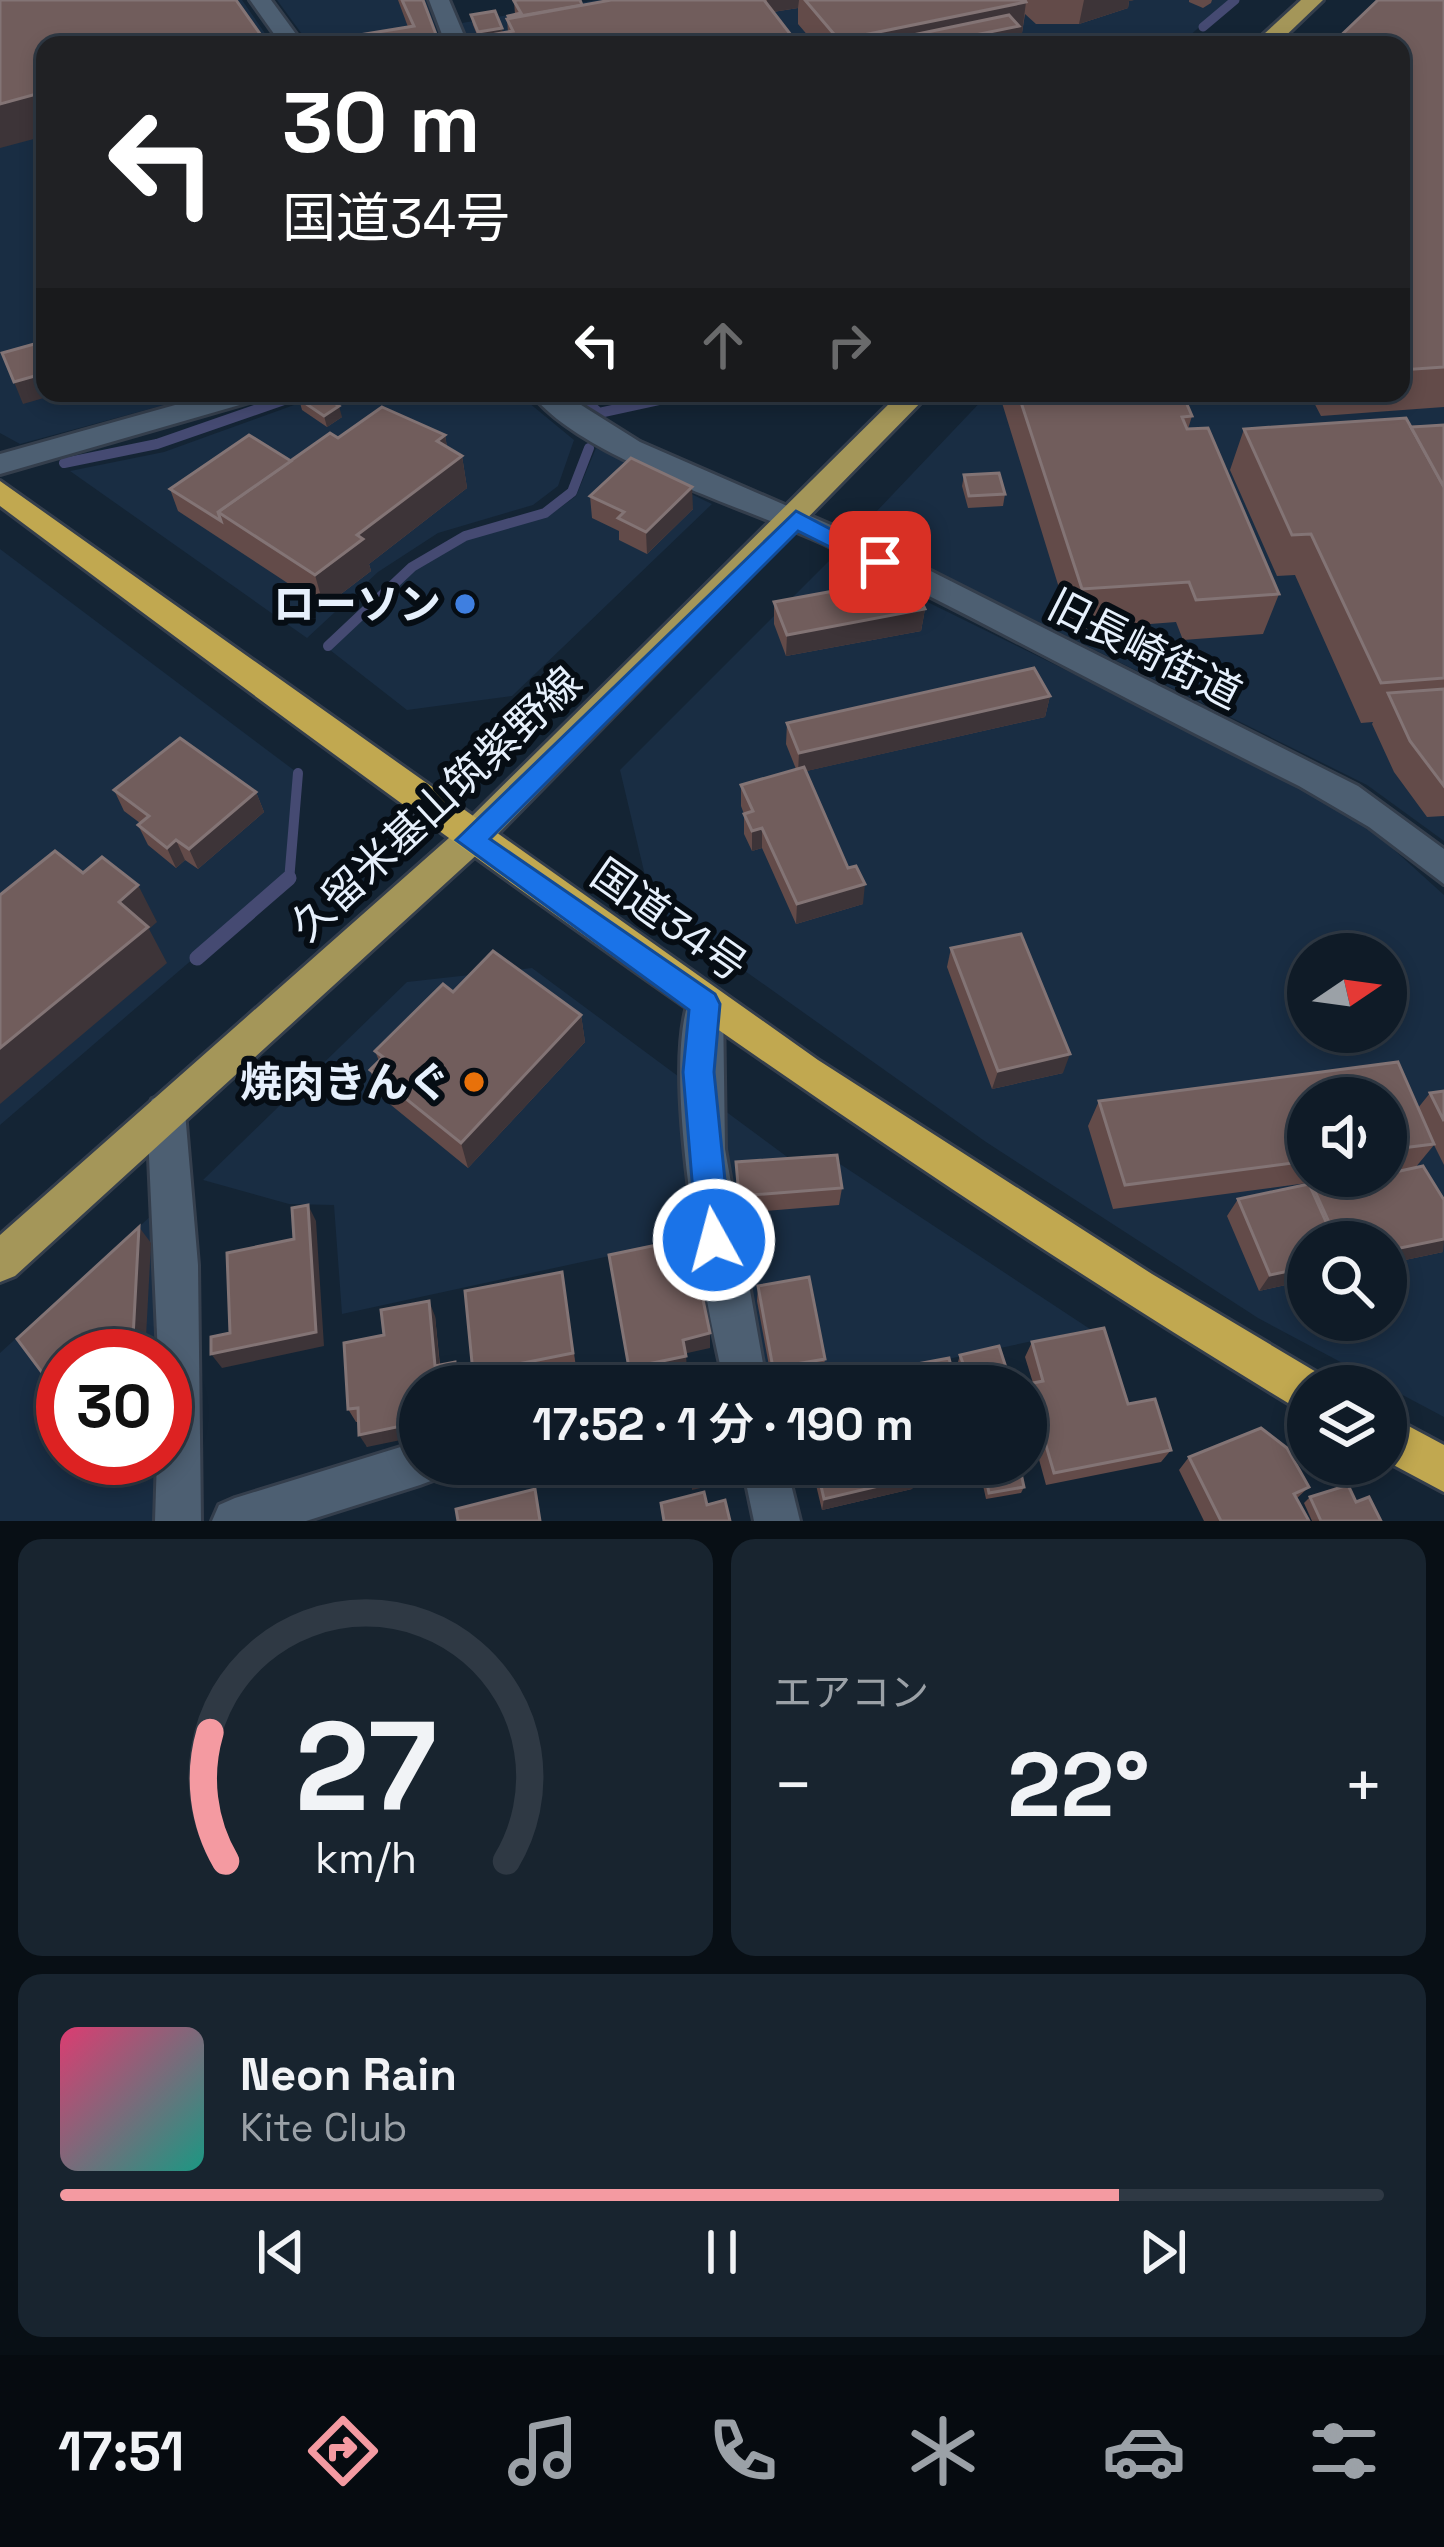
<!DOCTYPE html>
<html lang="ja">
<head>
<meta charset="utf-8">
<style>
	body { margin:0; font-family:"Space Grotesk","Noto Sans JP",sans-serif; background:#18242f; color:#f1f3f6; height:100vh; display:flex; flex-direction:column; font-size:45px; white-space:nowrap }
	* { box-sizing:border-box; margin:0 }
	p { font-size:39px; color:#9ba1a7 }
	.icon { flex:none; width:66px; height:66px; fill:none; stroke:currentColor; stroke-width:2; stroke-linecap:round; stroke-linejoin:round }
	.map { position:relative; height:1521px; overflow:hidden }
	.panel { display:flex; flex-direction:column; gap:18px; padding:18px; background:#080f15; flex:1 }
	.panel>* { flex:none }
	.banner { position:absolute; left:36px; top:36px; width:1374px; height:366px; border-radius:24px; box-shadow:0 6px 18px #0003,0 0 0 3px #2f3944; background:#202124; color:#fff; overflow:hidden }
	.needle { width:78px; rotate:77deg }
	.fabs { position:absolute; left:1287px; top:933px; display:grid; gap:24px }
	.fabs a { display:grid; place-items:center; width:120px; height:120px; border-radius:50%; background:#0f1b27; box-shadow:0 6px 18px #0003,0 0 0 3px #2f3944; font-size:60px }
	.speed { position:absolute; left:36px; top:1329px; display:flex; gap:24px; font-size:60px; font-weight:700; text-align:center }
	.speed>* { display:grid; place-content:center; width:156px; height:156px; border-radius:50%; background:#0f1b27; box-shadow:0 6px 18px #0003,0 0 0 3px #2f3944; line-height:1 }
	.speed .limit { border:18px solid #d22; background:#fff; color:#111 }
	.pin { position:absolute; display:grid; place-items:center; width:102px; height:102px; color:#fff; margin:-51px; border-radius:24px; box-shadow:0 6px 18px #0006 }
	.me { position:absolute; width:132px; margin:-66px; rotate:353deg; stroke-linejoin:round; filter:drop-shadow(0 0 9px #0008) }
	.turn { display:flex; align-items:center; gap:42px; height:252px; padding:0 48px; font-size:54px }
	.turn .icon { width:156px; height:156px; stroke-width:2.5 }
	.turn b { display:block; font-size:84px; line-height:102px }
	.lanes { display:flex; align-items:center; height:114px; padding:0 48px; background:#0003; justify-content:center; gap:60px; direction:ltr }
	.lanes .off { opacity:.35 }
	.big { font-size:90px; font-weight:600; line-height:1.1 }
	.panel .card { flex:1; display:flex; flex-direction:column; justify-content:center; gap:18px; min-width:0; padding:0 42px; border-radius:24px; background:#18242f }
	.panel .dial { align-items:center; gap:0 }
	.dial svg { height:312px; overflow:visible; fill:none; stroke:#2f3944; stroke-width:7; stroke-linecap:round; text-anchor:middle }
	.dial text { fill:#f1f3f6; stroke:none }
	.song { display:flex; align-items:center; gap:36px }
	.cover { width:144px; height:144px; border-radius:18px; background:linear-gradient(135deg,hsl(340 70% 55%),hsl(170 70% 35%)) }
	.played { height:12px; border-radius:6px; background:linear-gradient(90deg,#f49aa1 80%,#2f3944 80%) }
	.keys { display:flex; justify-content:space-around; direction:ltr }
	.heat { display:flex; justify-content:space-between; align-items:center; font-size:66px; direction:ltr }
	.panel .tiles { flex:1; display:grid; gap:18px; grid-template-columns:1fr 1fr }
	.card:last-child { grid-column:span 2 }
	.trip { position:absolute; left:399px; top:1365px; width:648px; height:120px; border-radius:60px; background:#0f1b27; box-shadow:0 6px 18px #0003,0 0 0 3px #2f3944; font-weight:600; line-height:120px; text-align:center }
	.menu { display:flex; height:192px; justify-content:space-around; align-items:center; background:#060b10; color:#9ba1a7 }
	.menu .icon { width:84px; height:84px }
	.menu .active { color:#f49aa1 }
	.menu b { font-size:54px; color:#f1f3f6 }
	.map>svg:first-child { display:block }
	.built { fill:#192d43; fill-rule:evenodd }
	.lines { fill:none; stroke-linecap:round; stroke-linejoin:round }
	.stream-far2 { stroke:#454a72; stroke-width:9 }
	.stream-far1 { stroke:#454a72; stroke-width:10 }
	.stream { stroke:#454a72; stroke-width:15 }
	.minor-casing { stroke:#343e4c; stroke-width:6 }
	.primary-casing { stroke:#343e4c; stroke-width:6 }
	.trunk-casing { stroke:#343e4c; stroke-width:6 }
	.minor { fill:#4d5f72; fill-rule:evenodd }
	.primary { fill:#a49659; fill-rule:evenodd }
	.trunk { fill:#c1a850; fill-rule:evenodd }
	.wall { fill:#634b49 }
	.shaded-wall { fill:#3d3438 }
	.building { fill:#715d5c; stroke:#837475; stroke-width:3 }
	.route { fill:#1a73e8; stroke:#114b97; stroke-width:3 }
	.shop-dot { fill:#3f7fe0; stroke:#060d14; stroke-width:4.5 }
	.food-dot { fill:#e8710a; stroke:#060d14; stroke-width:4.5 }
	.labels { text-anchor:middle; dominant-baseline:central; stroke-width:12; stroke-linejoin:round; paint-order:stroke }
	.poi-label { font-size:42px; font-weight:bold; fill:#e6f0fc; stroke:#060d14; text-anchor:end }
	.street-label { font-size:42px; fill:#e6f0fc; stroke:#060d14 }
</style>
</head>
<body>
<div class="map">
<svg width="1444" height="1521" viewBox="0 0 1444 1521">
	<rect width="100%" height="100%" fill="#142434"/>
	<g class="built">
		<polygon points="0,0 242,0 273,45 45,45 45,393 209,393 20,444 0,433"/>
		<polygon points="277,0 426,0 442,45 310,45"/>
		<polygon points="597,0 1230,0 1179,45 468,45 462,23"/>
		<polygon points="1383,0 1444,0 1444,841 1367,785 857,532 989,393 1401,393 1401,45 1329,45"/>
		<polygon points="327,393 517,393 574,440 558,486 533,505 438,533 378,572 307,638 70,471 164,452"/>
		<polygon points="596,448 712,504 512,696 407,710 330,650 415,569 476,535 550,515 576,496"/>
		<polygon points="0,549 295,771 287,878 0,1125"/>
		<path d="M834,556L1349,809L1444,895V1417L1258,1318L986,1142L652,905L620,770ZM1308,954H1386V1032H1308ZM1308,1098H1386V1176H1308ZM1308,1242H1386V1320H1308Z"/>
		<polygon points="532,968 794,1162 837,1162 1090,1329 820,1386 757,1386 725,1231 342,1314 334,1205 289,1204 203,1180 407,982"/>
		<polygon points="163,1205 159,1356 63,1356 63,1458 157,1458 156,1521 0,1521 0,1353"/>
	</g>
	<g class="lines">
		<polyline class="stream-far2" points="1203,27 1235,0"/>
		<g class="stream-far1">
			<polyline points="577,393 599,413 691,393"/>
			<polyline points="64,463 157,444 304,393"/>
			<polyline points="328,646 412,567 465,536 545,513 572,492 589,448"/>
			<polyline points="289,881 298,773"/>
		</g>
		<polyline class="stream" points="197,958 289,878"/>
		<defs>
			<g id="minor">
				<polygon points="250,0 271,0 304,45 282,45"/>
				<polygon points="429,0 449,0 468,45 446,45"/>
				<polygon points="218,393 264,393 260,399 0,474 0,454"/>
				<path d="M531,393H562L640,442L893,552L1358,786L1444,849V884L1369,827L1299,786C1141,708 987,623 829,546C752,509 580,459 531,393Z"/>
				<path d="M705,988L718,993L723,1004L725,1149L767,1386H725C706,1305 658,1064 692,993Z"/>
				<polygon points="166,1094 180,1099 185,1112 198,1265 201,1521 155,1521 157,1458 165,1458 165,1356 158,1356 147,1112 152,1099"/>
				<polygon points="420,1441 420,1464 442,1464 436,1479 420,1485 306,1521 212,1521 219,1505 235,1498"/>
				<polygon points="742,1464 786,1464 800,1521 754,1521"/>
			</g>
			<g id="primary">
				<polygon points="1301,0 1323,0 1276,45 1252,45"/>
				<polygon points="900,393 930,393 482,850 15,1276 0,1282 0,1235 458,830"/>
			</g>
			<g id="trunk">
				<path d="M0,481L818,1060L1152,1274L1323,1376L1327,1386H1308V1413L1293,1406C843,1133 421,821 0,506Z"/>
				<polygon points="1386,1414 1444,1445 1444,1492 1386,1461"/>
			</g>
		</defs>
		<use href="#minor" class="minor-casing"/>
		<use href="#primary" class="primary-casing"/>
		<use href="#trunk" class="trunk-casing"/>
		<use href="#minor" class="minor"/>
		<use href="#primary" class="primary"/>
		<use href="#trunk" class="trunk"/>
	</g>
	<g class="wall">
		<polygon points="398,0 423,0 440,45 408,27"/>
		<polygon points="611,0 1134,0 1129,1 1128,8 1079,24 1036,24 1025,14 1022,33 1018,34 1016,45 816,45 798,24 798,8 773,12 791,45 486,45 485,42 480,42 473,25 471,15 503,33 508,32 507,19 515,14 514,1 582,5"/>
		<polygon points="1189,0 1212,0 1211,3 1203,8 1189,2"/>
		<polygon points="1444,0 1444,407 1321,416 1309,393 1401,393 1401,45"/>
		<polygon points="999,393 1172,393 1192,416 1188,429 1279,594 1263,634 1183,640 1176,622 1072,630"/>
		<polygon points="299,399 342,417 327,427 302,410"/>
		<polygon points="1444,425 1444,816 1427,817 1394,772 1372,724 1373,722 1361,723 1295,575 1277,576 1230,470 1244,429"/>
		<polygon points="445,435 447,447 462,456 467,488 369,564 371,571 324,607 178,511 170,489 291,461 338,438"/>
		<polygon points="964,475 1005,494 1003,506 968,508 962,486"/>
		<polygon points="590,496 693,509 647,554 619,540 619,531 592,518"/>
		<polygon points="774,602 925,609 921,631 786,656 774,624"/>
		<polygon points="1050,696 1045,717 806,771 863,904 796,924 762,848 752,851 744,834 744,814 741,806 741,785 796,769 786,744 787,723"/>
		<polygon points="114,790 256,792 264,812 198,869 185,860 176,868 148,845 138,825 140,823 124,811"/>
		<polygon points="951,948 1063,1073 992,1089 947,967"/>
		<polygon points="453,992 581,1015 585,1042 468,1168 380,1096 370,1070 379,1061 375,1051"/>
		<polygon points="1398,1062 1418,1108 1430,1093 1444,1091 1444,1165 1434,1145 1415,1168 1423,1166 1444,1200 1443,1252 1386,1264 1386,1242 1308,1242 1308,1280 1259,1291 1227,1216 1238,1199 1309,1184 1312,1191 1314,1189 1375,1176 1386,1176 1386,1174 1406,1170 1386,1172 1386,1098 1308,1098 1308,1176 1359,1176 1113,1209 1088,1126 1099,1101"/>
		<polygon points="736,1162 842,1188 839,1205 739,1213"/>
		<polygon points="562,1272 576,1367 479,1386 473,1373"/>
		<polygon points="758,1286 825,1359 823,1373 772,1382 757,1301"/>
		<polygon points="435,1316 440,1365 455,1362 460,1376 367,1447 359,1422 356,1422 348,1409 384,1335"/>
		<polygon points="1032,1342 1128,1404 1171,1450 1161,1462 1046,1485 1026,1412 1026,1389 1028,1384 1033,1383 1025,1357"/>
		<polygon points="960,1355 1012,1386 966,1386 958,1362"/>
		<polygon points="1189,1457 1309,1487 1296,1499 1309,1521 1204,1521 1179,1470"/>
		<polygon points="811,1464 913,1464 917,1477 912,1489 822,1510"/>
		<polygon points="981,1464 1019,1464 1024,1487 1021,1493 986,1499 979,1467"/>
		<polygon points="1310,1497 1356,1502 1381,1521 1312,1521 1304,1503"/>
	</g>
	<g class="shaded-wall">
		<polygon points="767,0 799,0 798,8 766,13"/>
		<polygon points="1084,0 1134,0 1129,1 1128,8 1079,24"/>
		<polygon points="1026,2 1022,33 1018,34 1016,45 839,45 839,40"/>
		<polygon points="502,28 504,39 484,36 485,42 480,42 478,32"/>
		<polygon points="791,35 791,45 740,45"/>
		<polygon points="40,93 45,108 45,136 0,148 0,104"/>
		<polygon points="45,373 45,393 61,393 23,404 14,382"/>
		<polygon points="339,406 342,417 327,427 324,416"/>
		<polygon points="445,435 450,465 462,456 467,488 369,564 371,571 324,607 315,575 437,441"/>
		<polygon points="692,487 693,509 647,554 646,532"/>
		<polygon points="925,609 921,631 786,656 787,635"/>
		<polygon points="1050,696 1045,717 798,773 799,753"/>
		<polygon points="256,792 264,812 198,869 189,849"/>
		<polygon points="762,828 762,848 752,851 752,831"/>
		<polygon points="176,840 185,860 176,868 167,848"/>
		<polygon points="865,884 863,904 796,924 797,904"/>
		<polygon points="138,885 157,922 149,929 167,963 0,1104 0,1048 119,902"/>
		<polygon points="581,1015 585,1042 468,1168 461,1143"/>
		<polygon points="1070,1054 1063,1073 992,1089 998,1071"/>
		<polygon points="308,1205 316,1221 324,1346 222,1368 211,1354 316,1332"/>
		<polygon points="139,1227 151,1243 145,1356 132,1356"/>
		<polygon points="1444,1239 1443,1252 1386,1264 1386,1251"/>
		<polygon points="1308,1267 1308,1280 1259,1291 1270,1275"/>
		<polygon points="429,1301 435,1316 441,1380 435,1366"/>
		<polygon points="710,1333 710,1348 683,1354 683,1340"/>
		<polygon points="686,1356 687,1370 631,1382 629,1368"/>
		<polygon points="455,1362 460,1376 462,1386 457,1386"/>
		<polygon points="420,1422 420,1436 367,1447 359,1435"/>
		<polygon points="739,1467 739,1479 692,1490 691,1478"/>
		<polygon points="917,1477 912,1489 822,1510 824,1499"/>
	</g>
	<g class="building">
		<polygon points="0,0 236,0 268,45 45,45 45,103 40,93 0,104"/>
		<polygon points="402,0 423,0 440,45 331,45 329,40 414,26"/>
		<polygon points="580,0 582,5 509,18 508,16 521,13 514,1 517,0"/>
		<polygon points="611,0 764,0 791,35 740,45 489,45 484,36 513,31 507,19"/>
		<polygon points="805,0 1025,0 1026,2 839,40"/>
		<polygon points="1378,0 1444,0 1444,367 1401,370 1401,45 1331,45"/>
		<polygon points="495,11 502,28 478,32 471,15"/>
		<polygon points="1009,15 1019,26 926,45 865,45"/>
		<polygon points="45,341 45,373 14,382 2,353"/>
		<polygon points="308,393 319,393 339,406 324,416 299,399"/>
		<polygon points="1018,393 1172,393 1173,396 1183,395 1192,416 1182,417 1187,429 1208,428 1279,594 1196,600 1189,582 1082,589"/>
		<polygon points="382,407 445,435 437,441 462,456 357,535 363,539 315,575 218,512 330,433 338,438"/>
		<polygon points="1406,418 1444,487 1444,678 1381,683 1311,534 1292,535 1244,429"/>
		<polygon points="1444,425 1444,487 1411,427"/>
		<polygon points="249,435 291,461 218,512 221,521 170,489"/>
		<polygon points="631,458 692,487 646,532 618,518 624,512 590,496"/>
		<polygon points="999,473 1005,494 969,496 964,475"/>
		<polygon points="910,577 925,609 787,635 774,602"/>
		<polygon points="1034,668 1050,696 799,753 787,723"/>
		<polygon points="1444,689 1444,786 1410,741 1388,693"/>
		<polygon points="180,738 256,792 189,849 176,840 167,848 138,825 149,816 114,790"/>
		<polygon points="804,767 848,868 856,866 865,884 797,904 762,828 752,831 744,814 753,811 741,785"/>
		<polygon points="55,851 83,873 102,857 138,885 119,902 148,927 0,1048 0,895"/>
		<polygon points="1021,934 1070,1054 998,1071 951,948"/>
		<polygon points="493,951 581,1015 461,1143 370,1070 383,1057 375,1051 443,984 453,992"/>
		<polygon points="1398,1062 1434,1144 1386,1150 1386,1098 1308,1098 1308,1161 1125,1185 1099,1101"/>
		<polygon points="1444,1091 1444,1121 1430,1093"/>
		<polygon points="837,1155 842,1188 739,1196 736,1162"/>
		<polygon points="1423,1166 1444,1200 1444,1239 1386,1251 1386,1242 1338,1242 1314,1189 1375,1176 1386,1176 1386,1174"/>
		<polygon points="1309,1184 1335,1242 1308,1242 1308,1267 1270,1275 1238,1199"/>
		<polygon points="308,1205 316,1332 211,1354 211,1337 230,1333 227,1253 294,1239 292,1208"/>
		<polygon points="139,1227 132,1356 63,1356 63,1389 55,1390 17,1339"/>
		<polygon points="690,1238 710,1333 683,1340 686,1356 629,1368 609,1255"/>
		<polygon points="562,1272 573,1353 473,1373 465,1291"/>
		<polygon points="809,1277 825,1359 773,1368 758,1286"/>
		<polygon points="429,1301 435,1366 455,1362 457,1386 420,1386 420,1422 359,1435 358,1408 348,1409 344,1343 384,1335 381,1310"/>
		<polygon points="1104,1328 1128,1404 1155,1399 1171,1450 1054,1473 1028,1384 1043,1381 1032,1342"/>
		<polygon points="999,1346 1012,1386 971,1386 960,1355"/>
		<polygon points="949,1358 956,1386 900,1386 896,1368"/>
		<polygon points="887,1367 892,1386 798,1386"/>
		<polygon points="1261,1428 1287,1448 1309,1487 1294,1494 1309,1521 1221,1521 1189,1457"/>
		<polygon points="689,1464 738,1464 739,1467 691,1478"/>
		<polygon points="816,1464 913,1464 917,1477 824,1499"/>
		<polygon points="983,1464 1019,1464 1024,1487 989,1493"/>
		<polygon points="1348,1485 1356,1502 1369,1497 1381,1521 1321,1521 1310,1497"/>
		<polygon points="535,1489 540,1521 458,1521 456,1509"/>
		<polygon points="704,1492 707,1505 725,1500 730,1521 664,1521 661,1503"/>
	</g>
	<polygon class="route" points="796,511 893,562 880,571 872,568 798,531 490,839 715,994 720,1004 714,1072 731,1240 726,1252 714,1257 702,1252 697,1240 683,1072 689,1010 456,840"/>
	<circle class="shop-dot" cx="465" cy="604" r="12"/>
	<circle class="food-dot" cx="474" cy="1082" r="12"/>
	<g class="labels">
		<g class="poi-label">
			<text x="441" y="604">ローソン</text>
			<text x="450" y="1082">焼肉きんぐ</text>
		</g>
		<g class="street-label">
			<text transform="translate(1145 649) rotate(27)">旧長崎街道</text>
			<text transform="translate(436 804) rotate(-43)">久留米基山筑紫野線</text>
			<text transform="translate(669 920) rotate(35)">国道34号</text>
		</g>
	</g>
</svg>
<div class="fabs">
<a><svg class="needle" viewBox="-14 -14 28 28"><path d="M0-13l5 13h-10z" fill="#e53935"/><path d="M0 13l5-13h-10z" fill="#9ba1a7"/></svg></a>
<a><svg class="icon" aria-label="sound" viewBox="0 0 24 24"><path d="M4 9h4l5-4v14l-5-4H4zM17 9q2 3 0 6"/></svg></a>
<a><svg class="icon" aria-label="search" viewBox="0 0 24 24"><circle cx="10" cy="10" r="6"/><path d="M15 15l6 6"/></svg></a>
<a><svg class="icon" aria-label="layers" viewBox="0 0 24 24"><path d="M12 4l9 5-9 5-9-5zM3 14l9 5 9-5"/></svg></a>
</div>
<div class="speed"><div class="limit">30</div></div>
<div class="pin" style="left:880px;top:562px;background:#d93025"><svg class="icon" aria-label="arrive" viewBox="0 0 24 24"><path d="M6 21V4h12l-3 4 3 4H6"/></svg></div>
<svg class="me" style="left:714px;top:1240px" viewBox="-20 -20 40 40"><circle r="17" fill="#1a73e8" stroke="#fff" stroke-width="3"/><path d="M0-11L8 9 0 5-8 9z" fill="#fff"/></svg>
<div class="trip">17:52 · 1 分 · 190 m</div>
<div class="banner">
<div class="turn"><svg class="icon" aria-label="left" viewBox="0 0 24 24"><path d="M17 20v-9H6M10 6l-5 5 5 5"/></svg><div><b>30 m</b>国道34号</div></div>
<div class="lanes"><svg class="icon" aria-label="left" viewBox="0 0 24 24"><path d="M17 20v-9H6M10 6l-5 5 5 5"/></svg><svg class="icon off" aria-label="ahead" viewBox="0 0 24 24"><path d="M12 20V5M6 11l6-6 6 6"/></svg><svg class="icon off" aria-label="right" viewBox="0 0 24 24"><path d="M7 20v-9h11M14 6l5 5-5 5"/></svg></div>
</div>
</div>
<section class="panel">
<div class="tiles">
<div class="card dial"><svg viewBox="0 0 100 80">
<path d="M14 69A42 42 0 1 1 86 69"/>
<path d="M14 69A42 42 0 0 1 10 36" stroke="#f49aa1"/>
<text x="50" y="56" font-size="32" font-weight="700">27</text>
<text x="50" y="72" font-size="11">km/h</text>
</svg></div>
<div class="card"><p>エアコン</p>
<div class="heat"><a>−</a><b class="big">22°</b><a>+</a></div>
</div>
<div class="card">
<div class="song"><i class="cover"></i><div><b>Neon Rain</b><p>Kite Club</p></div></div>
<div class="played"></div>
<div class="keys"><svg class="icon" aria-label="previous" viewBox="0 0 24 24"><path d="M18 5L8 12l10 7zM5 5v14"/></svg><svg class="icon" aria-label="pause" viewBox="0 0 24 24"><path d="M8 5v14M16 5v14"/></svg><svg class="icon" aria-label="next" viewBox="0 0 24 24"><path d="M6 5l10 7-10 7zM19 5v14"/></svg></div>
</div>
</div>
</section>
<nav class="menu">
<b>17:51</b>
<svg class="icon active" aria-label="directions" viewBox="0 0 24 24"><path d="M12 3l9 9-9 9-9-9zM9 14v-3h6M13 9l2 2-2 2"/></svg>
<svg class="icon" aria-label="music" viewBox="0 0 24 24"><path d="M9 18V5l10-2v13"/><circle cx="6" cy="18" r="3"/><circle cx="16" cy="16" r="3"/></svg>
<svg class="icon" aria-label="phone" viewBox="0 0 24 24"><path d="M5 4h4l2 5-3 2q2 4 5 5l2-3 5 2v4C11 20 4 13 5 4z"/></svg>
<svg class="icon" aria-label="climate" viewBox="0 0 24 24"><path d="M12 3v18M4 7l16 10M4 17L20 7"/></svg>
<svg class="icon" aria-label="car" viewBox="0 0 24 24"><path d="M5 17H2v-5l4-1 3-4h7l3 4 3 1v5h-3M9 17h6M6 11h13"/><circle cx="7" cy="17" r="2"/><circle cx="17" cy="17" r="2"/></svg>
<svg class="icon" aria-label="filters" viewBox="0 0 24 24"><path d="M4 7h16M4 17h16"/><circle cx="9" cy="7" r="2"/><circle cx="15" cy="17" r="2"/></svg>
</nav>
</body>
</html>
